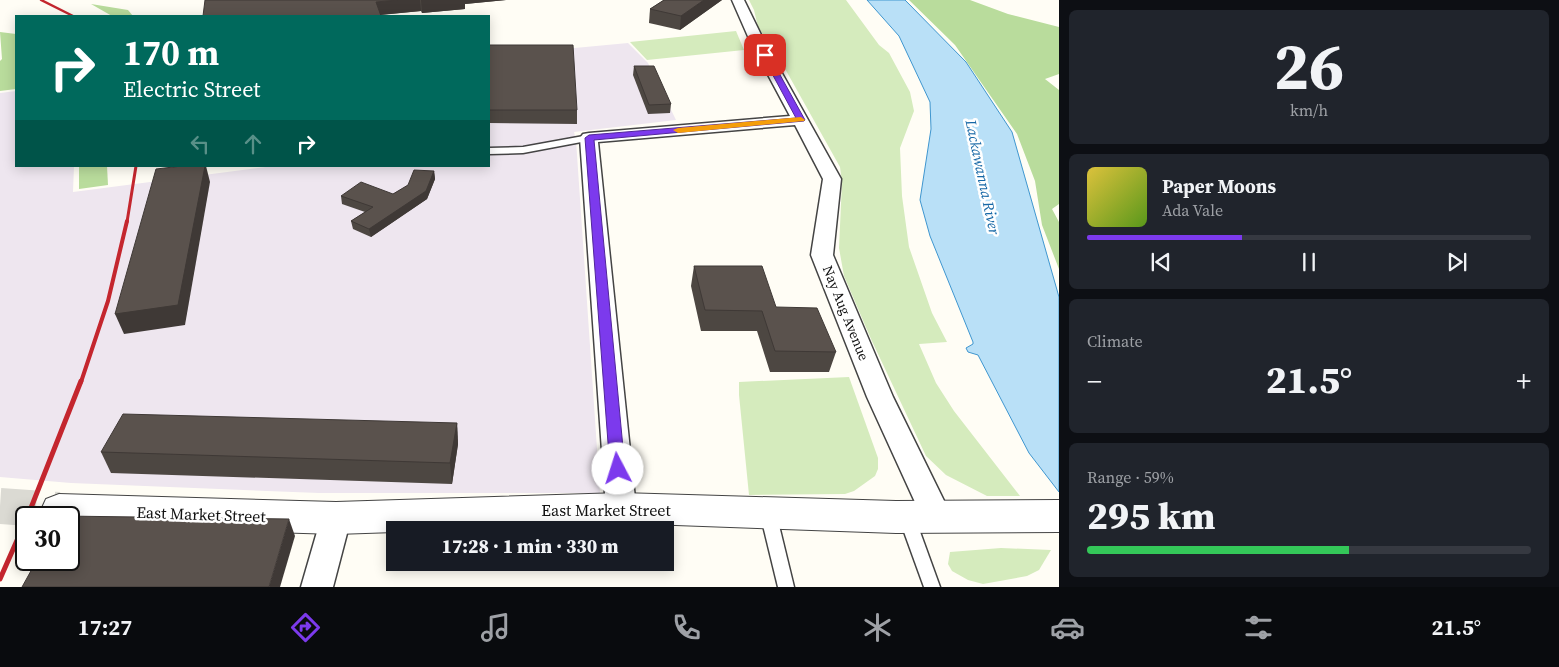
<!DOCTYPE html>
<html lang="en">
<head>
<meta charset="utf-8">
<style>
	body { margin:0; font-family:"Source Serif 4",serif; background:#20242c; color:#f1f3f6; height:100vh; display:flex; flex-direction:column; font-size:19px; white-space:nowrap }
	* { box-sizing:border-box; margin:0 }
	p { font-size:16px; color:#9ea1a6 }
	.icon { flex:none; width:28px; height:28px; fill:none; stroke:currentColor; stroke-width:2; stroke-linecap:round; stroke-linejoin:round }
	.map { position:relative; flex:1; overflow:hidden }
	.side { display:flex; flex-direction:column; gap:10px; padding:10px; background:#0d0f14; width:500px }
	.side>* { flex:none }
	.banner { position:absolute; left:15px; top:15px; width:475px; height:152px; border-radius:0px; box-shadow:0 2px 12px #0003; background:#00695c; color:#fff; overflow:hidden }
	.speed { position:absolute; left:15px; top:506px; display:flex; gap:10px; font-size:25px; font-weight:700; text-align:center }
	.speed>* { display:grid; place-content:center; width:65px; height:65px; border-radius:50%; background:#171b24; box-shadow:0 2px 12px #0003; line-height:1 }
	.speed .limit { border:2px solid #111; border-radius:8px; background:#fff; color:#111 }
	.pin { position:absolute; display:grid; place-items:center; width:42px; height:42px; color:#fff; margin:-21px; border-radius:10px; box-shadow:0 2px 8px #0006 }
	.me { position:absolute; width:55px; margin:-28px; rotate:355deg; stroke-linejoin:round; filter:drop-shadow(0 0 4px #0008) }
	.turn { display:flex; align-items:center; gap:18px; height:105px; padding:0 25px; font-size:22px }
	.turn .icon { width:65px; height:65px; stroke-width:2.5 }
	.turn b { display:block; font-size:35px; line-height:42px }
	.lanes { display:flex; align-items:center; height:48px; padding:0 25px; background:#0003; justify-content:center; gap:25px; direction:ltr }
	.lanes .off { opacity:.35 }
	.big { font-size:38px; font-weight:800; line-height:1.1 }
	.side .widget { flex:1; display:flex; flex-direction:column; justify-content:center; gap:8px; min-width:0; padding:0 18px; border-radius:8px; background:#20242c }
	.side .dial { align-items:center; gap:0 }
	.dial b { font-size:65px; line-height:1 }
	.song { display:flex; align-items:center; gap:15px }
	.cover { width:60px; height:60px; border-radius:8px; background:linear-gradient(135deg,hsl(50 70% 55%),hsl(90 70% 35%)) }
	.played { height:5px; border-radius:2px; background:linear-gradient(90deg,#7c3aed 35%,#363941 35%) }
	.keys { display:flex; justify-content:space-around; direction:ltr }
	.heat { display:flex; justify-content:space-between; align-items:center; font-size:28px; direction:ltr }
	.charge { height:8px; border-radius:4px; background:linear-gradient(90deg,#34c759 59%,#363941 0) }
	.trip { position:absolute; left:386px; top:521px; width:288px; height:50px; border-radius:0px; background:#171b24; box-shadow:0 2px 12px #0003; font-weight:800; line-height:50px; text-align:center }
	.tab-bar { display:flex; height:80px; justify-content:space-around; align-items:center; background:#090b0e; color:#9ea1a6 }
	.tab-bar .icon { width:35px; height:35px }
	.tab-bar .current { color:#7c3aed }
	.tab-bar b { font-size:22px; color:#f1f3f6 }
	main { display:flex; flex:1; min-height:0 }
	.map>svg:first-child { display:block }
	.industrial { fill:#eee6ef }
	.green { fill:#d5ebbd }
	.forest { fill:#b9dc9c }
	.water { fill:#b9e0f7; stroke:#3f96cf }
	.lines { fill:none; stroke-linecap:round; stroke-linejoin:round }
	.tertiary-tunnel { stroke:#dbdad3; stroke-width:36; stroke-dasharray:36 18; stroke-linecap:butt }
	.service-casing { stroke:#444; stroke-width:3 }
	.minor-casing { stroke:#444; stroke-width:3 }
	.tertiary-casing { stroke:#444; stroke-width:2 }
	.service { fill:#fff; fill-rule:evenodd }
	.minor { fill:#fff; fill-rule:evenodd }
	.tertiary { fill:#fff; fill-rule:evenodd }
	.rail-far3 { stroke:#c4262e; stroke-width:2.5 }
	.rail-far2 { stroke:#c4262e; stroke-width:3 }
	.rail-far1 { stroke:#c4262e; stroke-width:4 }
	.rail { stroke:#c4262e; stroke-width:5 }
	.wall { fill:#4d4742 }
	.shaded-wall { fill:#3f3936 }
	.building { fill:#5a524d; stroke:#3f3936 }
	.route { fill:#7c3aed; stroke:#51269a }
	.slow { fill:#f59e0b }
	.labels { text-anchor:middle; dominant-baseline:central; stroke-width:5; stroke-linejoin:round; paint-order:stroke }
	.street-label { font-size:14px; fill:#111; stroke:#fff }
	.water-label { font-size:15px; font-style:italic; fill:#1768a6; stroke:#fff }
	.near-street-label { font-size:16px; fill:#111; stroke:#fff }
</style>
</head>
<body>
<main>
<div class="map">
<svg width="1059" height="587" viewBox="0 0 1059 587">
	<rect width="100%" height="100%" fill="#fffdf5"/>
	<polygon class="industrial" points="628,43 648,63 676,120 574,132 576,140 600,493 319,493 71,483 0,477 0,93 16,91 16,166 74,166 73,192 274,166 489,166 489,56"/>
	<g class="green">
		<polygon points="749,0 846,0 879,45 889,53 910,92 914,111 900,148 902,196 909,247 932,313 947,342 919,344 936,383 954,411 1020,496 987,496 946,475 926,456 871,339 844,276 839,248 842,182 840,167 779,58 758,27 754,10"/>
		<polygon points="736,31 744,50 647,60 630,42"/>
		<polygon points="849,377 878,458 878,469 875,476 854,491 845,494 749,495 739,395 739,382"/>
		<polygon points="1001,548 1051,550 1039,570 1027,576 983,584 968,580 952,571 948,564 950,552"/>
	</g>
	<g class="forest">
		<polygon points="909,0 970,0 1008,14 1059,27 1059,74 1045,79 1059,90 1059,204 1052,209 1059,222 1059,269 1042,225 1035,181 1017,134 955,45"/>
		<polygon points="91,4 128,10 133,16 112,16"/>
		<polygon points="0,32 16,34 16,89 0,91 0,61 2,59"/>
		<polygon points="79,166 107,166 108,185 79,189"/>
	</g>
	<polygon class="water" points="867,0 905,0 966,62 1012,132 1059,297 1059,492 1029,453 978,355 968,352 966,348 973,344 973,342 930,236 920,200 931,129 930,102 899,36"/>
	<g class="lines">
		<polyline class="tertiary-tunnel" points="0,506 59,510"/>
		<defs>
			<g id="service">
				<polygon points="589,135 592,136 592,140 523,153 489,154 489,148 523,147"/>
				<polygon points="768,507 773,508 776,513 794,587 778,587 760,513 763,508"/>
				<polygon points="907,512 912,513 915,518 940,587 924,587 899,518 902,513"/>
			</g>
			<g id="minor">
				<polygon points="732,0 744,0 764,41 841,179 833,255 893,397 951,515 947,524 936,528 925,524 867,397 811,255 823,179 795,125 598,142 636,508 632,517 621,521 610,517 606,508 580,138 583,134 589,133 790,116 750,41"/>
				<polygon points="336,505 347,509 351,518 333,587 301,587 321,518 325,509"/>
			</g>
			<polygon id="tertiary" points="621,493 896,501 1059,500 1059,532 896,533 621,523 395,530 395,532 336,534 69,526 69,518 44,518 41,510 46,499 59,494 336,502"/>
		</defs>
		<use href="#service" class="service-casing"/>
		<use href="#minor" class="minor-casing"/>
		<use href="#tertiary" class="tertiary-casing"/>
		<use href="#service" class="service"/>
		<use href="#minor" class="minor"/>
		<use href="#tertiary" class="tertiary"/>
		<polyline class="rail-far3" points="41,0 73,16"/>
		<polyline class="rail-far2" points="127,222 136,166"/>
		<polyline class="rail-far1" points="81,382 108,301 127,221"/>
		<g class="rail">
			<polyline points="27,518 81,381"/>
			<polyline points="0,579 26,520"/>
		</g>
	</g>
	<g class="wall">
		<polygon points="205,0 506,0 465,4 465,9 422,13 421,11 381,15"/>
		<polygon points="664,0 722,0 680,30 649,23 650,9"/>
		<polygon points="489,45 577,110 577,124 489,123"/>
		<polygon points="634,66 671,104 670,113 648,114 633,75"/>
		<polygon points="434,171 435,179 427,199 371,237 353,229 351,221 365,212 342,204 341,196 393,194"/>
		<polygon points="694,266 776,307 836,352 829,372 770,372 757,331 701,331 691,286"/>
		<polygon points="457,423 458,444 452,484 111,473 101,452"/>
	</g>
	<g class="shaded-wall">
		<polygon points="398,0 420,0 421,11 378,15 376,2"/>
		<polygon points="421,0 506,0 465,4 465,9 422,13"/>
		<polygon points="704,0 722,0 680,30 681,16"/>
		<polygon points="205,166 206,166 210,182 185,325 124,334 115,314"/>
		<polygon points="434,171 435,179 427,199 371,237 369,229"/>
		<polygon points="457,423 458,444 452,484 450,463"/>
		<polygon points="289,519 295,536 280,587 269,587"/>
	</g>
	<g class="building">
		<polygon points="205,0 398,0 376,2 381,16 203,16"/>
		<polygon points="664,0 704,0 681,16 650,9"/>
		<polygon points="489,45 573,45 577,110 489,110"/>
		<polygon points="634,66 654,66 671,104 649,105"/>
		<polygon points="182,166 205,166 178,305 115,314 156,169"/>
		<polygon points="414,170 434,171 426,191 369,229 351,221 373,207 341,196 361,182 393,194 408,185"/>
		<polygon points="694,266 762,266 776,307 817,308 836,352 775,351 762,311 705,310"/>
		<polygon points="123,414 457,423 450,463 101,452"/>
		<polygon points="62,516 289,519 269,587 22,587 37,560 69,560 69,518 61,518"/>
	</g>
	<polygon class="route" points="763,54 769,55 805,120 804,121 594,140 625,469 623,473 618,475 612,473 610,469 585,138 589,135 796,118 762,55"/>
	<polygon class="slow" points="801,117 805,120 804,121 678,133 673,130 678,128"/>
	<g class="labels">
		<g class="street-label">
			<text transform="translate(846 313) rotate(68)">Nay Aug Avenue</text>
		</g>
		<g class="water-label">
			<text transform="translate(983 177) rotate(78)">Lackawanna River</text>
		</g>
		<g class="near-street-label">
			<text x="606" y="510">East Market Street</text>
			<text transform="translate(201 514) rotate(2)">East Market Street</text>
		</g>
	</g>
</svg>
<div class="speed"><div class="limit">30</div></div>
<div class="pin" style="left:765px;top:55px;background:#d93025"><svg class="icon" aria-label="arrive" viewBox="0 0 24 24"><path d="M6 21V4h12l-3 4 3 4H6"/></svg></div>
<svg class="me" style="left:618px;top:469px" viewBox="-20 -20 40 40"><circle r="19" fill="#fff"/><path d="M0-13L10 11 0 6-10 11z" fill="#7c3aed"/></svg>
<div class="trip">17:28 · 1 min · 330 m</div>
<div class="banner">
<div class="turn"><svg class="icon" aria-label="right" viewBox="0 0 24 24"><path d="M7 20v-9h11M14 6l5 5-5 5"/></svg><div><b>170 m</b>Electric Street</div></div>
<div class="lanes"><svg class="icon off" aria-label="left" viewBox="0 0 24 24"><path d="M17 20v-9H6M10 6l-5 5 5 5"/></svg><svg class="icon off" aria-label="ahead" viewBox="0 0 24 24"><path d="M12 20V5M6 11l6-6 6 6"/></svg><svg class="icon" aria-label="right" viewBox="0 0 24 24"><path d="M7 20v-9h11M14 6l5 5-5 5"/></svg></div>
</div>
</div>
<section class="side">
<div class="widget dial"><b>26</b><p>km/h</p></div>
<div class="widget">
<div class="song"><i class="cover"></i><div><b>Paper Moons</b><p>Ada Vale</p></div></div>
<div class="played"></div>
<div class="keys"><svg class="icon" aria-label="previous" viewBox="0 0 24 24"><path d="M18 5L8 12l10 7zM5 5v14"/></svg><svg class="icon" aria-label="pause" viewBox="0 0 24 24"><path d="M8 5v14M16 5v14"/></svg><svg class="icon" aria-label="next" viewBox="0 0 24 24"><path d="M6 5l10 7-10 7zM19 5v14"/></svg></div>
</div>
<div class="widget"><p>Climate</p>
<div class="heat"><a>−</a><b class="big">21.5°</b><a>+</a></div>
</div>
<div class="widget"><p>Range · 59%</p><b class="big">295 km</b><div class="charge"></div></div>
</section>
</main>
<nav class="tab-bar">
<b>17:27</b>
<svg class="icon current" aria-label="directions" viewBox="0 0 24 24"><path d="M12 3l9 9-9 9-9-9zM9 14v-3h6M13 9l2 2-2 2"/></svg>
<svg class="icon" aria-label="music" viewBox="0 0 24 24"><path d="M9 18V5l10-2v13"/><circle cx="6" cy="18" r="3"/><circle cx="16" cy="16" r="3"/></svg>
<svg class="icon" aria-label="phone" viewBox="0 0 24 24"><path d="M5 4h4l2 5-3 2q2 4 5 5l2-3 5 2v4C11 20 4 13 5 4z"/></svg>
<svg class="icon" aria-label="climate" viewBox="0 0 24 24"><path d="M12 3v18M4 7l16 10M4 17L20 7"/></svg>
<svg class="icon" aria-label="car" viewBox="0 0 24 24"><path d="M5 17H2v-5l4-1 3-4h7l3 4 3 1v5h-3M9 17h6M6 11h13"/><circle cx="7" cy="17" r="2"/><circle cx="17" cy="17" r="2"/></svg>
<svg class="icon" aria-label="filters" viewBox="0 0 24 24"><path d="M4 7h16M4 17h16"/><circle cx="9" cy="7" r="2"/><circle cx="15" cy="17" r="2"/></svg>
<b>21.5°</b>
</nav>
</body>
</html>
